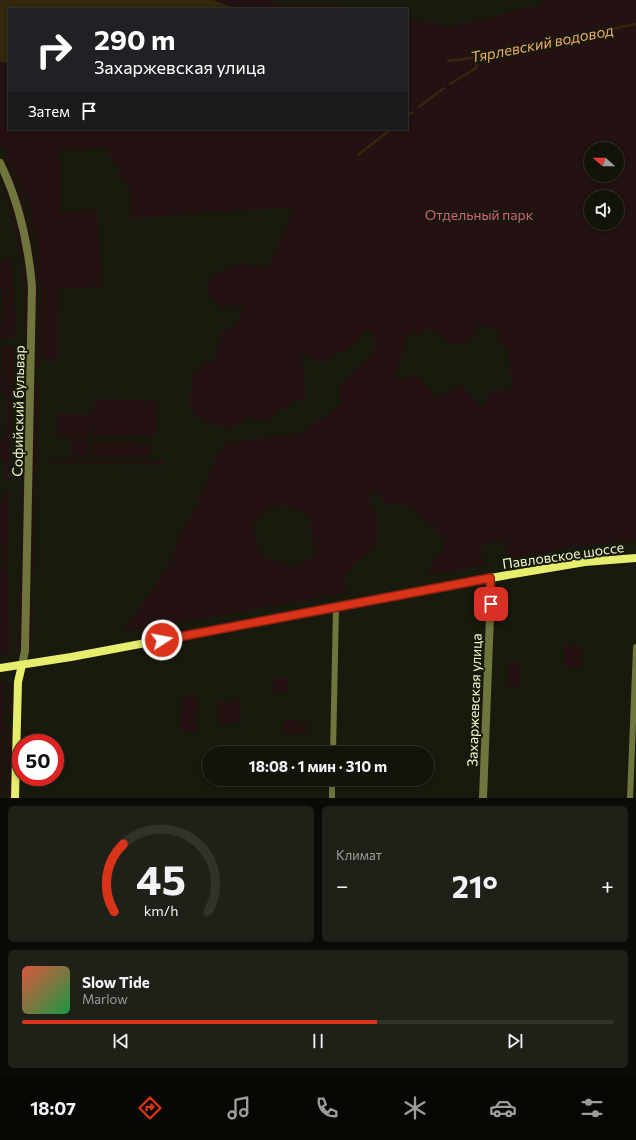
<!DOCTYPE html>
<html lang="ru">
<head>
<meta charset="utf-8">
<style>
	body { margin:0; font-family:Commissioner,sans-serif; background:#1f2118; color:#f1f3f6; height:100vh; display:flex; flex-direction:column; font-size:15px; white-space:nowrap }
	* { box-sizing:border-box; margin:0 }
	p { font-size:13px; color:#9c9e9c }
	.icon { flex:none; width:22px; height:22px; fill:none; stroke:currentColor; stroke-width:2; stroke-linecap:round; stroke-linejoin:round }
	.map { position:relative; height:798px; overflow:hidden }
	.drawer { display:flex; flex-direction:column; gap:8px; padding:8px; background:#0a0b06; flex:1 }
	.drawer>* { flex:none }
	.top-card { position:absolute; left:8px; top:8px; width:400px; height:122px; border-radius:0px; box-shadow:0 2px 6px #0003,0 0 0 1px #31332b; background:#202124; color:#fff; overflow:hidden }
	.needle { width:26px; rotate:290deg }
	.tools { position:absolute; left:584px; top:142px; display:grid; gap:8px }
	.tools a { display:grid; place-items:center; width:40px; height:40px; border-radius:50%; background:#12140a; box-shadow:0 2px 6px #0003,0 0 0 1px #31332b; font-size:20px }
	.speed { position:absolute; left:12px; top:734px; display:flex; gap:8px; font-size:20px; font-weight:700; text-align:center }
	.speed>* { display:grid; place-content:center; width:52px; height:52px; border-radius:50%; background:#12140a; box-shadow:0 2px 6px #0003,0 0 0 1px #31332b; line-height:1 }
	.speed .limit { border:6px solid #d22; background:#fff; color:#111 }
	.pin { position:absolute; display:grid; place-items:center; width:34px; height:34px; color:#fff; margin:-17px; border-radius:8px; box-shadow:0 2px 6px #0006 }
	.me { position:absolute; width:44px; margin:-22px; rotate:79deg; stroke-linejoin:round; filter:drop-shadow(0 0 3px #0008) }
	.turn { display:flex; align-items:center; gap:14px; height:84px; padding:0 20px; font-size:18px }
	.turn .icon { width:52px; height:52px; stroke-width:2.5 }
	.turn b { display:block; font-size:28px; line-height:34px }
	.then { display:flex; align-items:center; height:38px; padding:0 20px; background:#0003; gap:8px; font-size:15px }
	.big { font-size:30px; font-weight:700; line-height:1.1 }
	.drawer .card { flex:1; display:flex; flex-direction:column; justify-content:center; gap:6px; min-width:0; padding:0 14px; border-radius:6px; background:#1f2118 }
	.drawer .dial { align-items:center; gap:0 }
	.dial svg { height:104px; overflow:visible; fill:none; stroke:#31332b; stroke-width:7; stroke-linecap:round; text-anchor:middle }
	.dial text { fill:#f1f3f6; stroke:none }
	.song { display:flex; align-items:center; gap:12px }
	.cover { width:48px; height:48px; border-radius:6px; background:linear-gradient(135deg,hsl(10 70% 55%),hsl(140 70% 35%)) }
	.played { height:4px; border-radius:2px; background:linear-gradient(90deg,#d93319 60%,#31332b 60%) }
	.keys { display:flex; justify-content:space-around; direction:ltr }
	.heat { display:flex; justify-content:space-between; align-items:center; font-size:22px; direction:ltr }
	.drawer .tiles { flex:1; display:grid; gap:8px; grid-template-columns:1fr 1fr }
	.card:last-child { grid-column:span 2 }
	.trip { position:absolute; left:202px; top:746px; width:232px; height:40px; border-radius:20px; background:#12140a; box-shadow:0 2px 6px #0003,0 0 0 1px #31332b; font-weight:700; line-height:40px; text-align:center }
	.tab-bar { display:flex; height:64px; justify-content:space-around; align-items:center; background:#070804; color:#9c9e9c }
	.tab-bar .icon { width:28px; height:28px }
	.tab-bar .on { color:#d93319 }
	.tab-bar b { font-size:18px; color:#f1f3f6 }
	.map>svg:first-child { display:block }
	.green { fill:#241111; fill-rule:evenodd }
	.water { fill:#33270d }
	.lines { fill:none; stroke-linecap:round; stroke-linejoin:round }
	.stream { stroke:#33270d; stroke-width:2.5 }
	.minor { stroke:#70743d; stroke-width:6 }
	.tertiary { stroke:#70743d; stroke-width:8 }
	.secondary { stroke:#e7ee6e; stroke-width:8 }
	.route-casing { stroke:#8d2110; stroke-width:10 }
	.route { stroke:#d93319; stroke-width:7 }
	.labels { text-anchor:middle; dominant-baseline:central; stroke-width:4; stroke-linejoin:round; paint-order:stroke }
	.park-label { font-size:14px; fill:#d06279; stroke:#181a0d }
	.street-label { font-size:14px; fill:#f2f9cc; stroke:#181a0d }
	.water-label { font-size:15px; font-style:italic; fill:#eda966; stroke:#181a0d }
</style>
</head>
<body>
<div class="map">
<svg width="636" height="798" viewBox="0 0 636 798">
	<rect width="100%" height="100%" fill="#181a0d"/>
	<g class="green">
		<path d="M0,0H265L284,5H342L360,9H9V129H407V19L457,27L462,22H466L470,25L475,19H488L519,9L531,8L546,0H636V541L571,547L507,560L506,541L481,544L484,565L427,576L433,561L444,551C443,546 444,538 441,534C435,523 420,522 415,510L398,503L389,506L371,487L369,503L377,513L378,538L366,556L356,560L344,580L348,593L126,632L125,627L145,601L171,560L183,529L196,506L218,453L225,443L302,433L341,404L339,388L353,371L372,355L376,342L367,328L356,343L323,362L302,355L306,399L293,402L268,420L246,418L230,430L219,424L218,427L194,415L190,406L193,371H199L203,363L214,361L221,333C232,326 241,321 243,307L233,306L221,308L208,294L207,281C230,263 234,263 264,266L267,270L295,207L131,218L129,183L120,178L119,166L108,155V148L59,151L61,212L97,210L103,287L59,288L57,361L42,360C44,284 41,210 0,142ZM591,149H617V175H591ZM591,197H617V223H591ZM477,326L499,328L497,343L507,347L513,389L490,392L482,407L461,385L435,397L421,378L408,376L403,379L395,377L406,339L414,332L418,336L428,328L440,333L449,344H463L473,338ZM282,505L309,514L315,556L293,566L260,556L253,524L266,509Z"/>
		<path d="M5,155C40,229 41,290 39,369H36C37,290 37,232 3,158Z"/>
		<path d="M0,177L3,179C25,235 28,278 28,338H25C26,277 20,235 0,177Z"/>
		<polygon points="10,255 16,318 15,339 0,339 3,294 0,293 0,260 7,261"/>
		<polygon points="0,346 15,346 9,480 5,480 5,462 0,459 0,441 5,440 7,398 0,388 3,353 0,352"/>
		<polygon points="25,346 28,346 25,482 22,484"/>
		<polygon points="35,382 38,382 34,577 31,577"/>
		<polygon points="94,399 156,401 155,437 93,436"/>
		<polygon points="57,414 93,414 92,438 57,437"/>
		<polygon points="71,440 89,440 89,456 71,455"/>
		<polygon points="92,442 151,443 150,458 92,456"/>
		<polygon points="50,460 164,461 164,465 50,463"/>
		<polygon points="9,491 7,568 10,654 0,656 0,568 2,568 2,546 0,546 0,507 2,506 3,492"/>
		<polygon points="22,491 25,493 21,649 18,649"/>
		<polygon points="30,602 33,602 32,648 29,648"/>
		<polygon points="565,645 582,646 581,668 564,667"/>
		<polygon points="509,662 520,662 519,688 508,687"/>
		<rect x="273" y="677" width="15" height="16"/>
		<polygon points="0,679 5,682 2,798 0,798"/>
		<polygon points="9,683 12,683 12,716 8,715"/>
		<polygon points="182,696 198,697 196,733 180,732"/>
		<polygon points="239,700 241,722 219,724 217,702"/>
		<polygon points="284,720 308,722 307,735 283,733"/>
		<polygon points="8,724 11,724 10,798 6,798"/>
	</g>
	<polygon class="water" points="0,0 213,0 236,9 9,9 8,63 0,62"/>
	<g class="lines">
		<g class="stream">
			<polyline points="448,61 478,57 636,24"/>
			<polyline points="450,84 476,68 478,57"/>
			<polyline points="419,107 444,88"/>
			<polyline points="407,116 413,112"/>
			<polyline points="358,155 391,129"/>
		</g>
		<g class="minor">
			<polyline points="333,753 336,607"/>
			<polyline points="332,798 332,779"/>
			<polyline points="630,798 636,647"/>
		</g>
		<g class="tertiary">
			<path d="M0,163C19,201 28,243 32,286L25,651L22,665"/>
			<polyline points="483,798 491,590 490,578"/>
		</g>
		<g class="secondary">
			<polyline points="0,668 71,657 502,576 585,562 636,558"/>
			<polyline points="15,798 18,682 22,665"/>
		</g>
	</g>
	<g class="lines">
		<defs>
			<polyline id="route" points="162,640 490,578 491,604"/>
		</defs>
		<use href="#route" class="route-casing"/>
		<use href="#route" class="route"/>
	</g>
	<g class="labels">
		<g class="park-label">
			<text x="479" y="214">Отдельный парк</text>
		</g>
		<g class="street-label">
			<text transform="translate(18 411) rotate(-89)">Софийский бульвар</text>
			<text transform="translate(563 555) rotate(-8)">Павловское шоссе</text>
			<text transform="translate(474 700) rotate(-88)">Захаржевская улица</text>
		</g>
		<g class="water-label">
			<text transform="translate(542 43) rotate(-11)">Тярлевский водовод</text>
		</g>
	</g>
</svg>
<div class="tools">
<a><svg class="needle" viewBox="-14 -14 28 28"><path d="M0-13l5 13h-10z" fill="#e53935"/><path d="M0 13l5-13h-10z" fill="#9c9e9c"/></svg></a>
<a><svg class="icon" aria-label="sound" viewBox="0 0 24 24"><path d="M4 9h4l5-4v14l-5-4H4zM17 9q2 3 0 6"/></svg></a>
</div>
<div class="speed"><div class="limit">50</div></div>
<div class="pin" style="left:491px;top:604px;background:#d93025"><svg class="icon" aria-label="arrive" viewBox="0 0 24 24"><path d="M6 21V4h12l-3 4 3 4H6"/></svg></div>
<svg class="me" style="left:162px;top:640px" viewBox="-20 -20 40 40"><circle r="17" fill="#d93319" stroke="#fff" stroke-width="3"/><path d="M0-11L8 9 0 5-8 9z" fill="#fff"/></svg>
<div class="trip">18:08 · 1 мин · 310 m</div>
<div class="top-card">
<div class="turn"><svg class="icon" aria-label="right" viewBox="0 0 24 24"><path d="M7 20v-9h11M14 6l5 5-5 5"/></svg><div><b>290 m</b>Захаржевская улица</div></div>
<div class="then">Затем<svg class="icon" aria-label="arrive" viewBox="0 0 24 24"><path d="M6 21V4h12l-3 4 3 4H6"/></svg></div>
</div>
</div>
<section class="drawer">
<div class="tiles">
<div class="card dial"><svg viewBox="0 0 100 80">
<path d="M14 69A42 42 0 1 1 86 69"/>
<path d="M14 69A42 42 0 0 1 21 17" stroke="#d93319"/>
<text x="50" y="56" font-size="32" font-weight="700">45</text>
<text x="50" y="72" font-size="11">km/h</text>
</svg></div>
<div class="card"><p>Климат</p>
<div class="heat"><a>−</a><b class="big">21°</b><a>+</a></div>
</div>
<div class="card">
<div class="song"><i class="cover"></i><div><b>Slow Tide</b><p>Marlow</p></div></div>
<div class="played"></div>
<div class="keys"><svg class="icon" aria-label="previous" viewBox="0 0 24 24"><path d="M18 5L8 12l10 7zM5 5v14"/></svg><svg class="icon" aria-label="pause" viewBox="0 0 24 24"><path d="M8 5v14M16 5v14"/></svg><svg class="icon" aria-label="next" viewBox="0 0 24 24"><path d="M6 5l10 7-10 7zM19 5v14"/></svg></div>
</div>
</div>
</section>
<nav class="tab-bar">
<b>18:07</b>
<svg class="icon on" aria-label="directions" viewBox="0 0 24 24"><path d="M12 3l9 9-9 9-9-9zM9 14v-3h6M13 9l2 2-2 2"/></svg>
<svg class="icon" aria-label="music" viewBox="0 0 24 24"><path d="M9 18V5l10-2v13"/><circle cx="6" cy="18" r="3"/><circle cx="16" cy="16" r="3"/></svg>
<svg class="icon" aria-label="phone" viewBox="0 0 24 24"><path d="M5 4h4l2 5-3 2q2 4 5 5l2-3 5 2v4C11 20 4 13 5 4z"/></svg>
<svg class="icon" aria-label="climate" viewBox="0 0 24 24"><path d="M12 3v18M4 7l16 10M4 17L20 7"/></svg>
<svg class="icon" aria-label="car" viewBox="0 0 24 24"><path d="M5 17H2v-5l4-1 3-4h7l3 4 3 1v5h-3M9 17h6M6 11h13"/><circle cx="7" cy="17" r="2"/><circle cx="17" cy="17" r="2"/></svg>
<svg class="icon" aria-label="filters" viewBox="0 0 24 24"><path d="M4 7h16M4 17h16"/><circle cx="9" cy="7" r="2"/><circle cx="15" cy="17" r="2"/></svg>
</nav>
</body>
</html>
